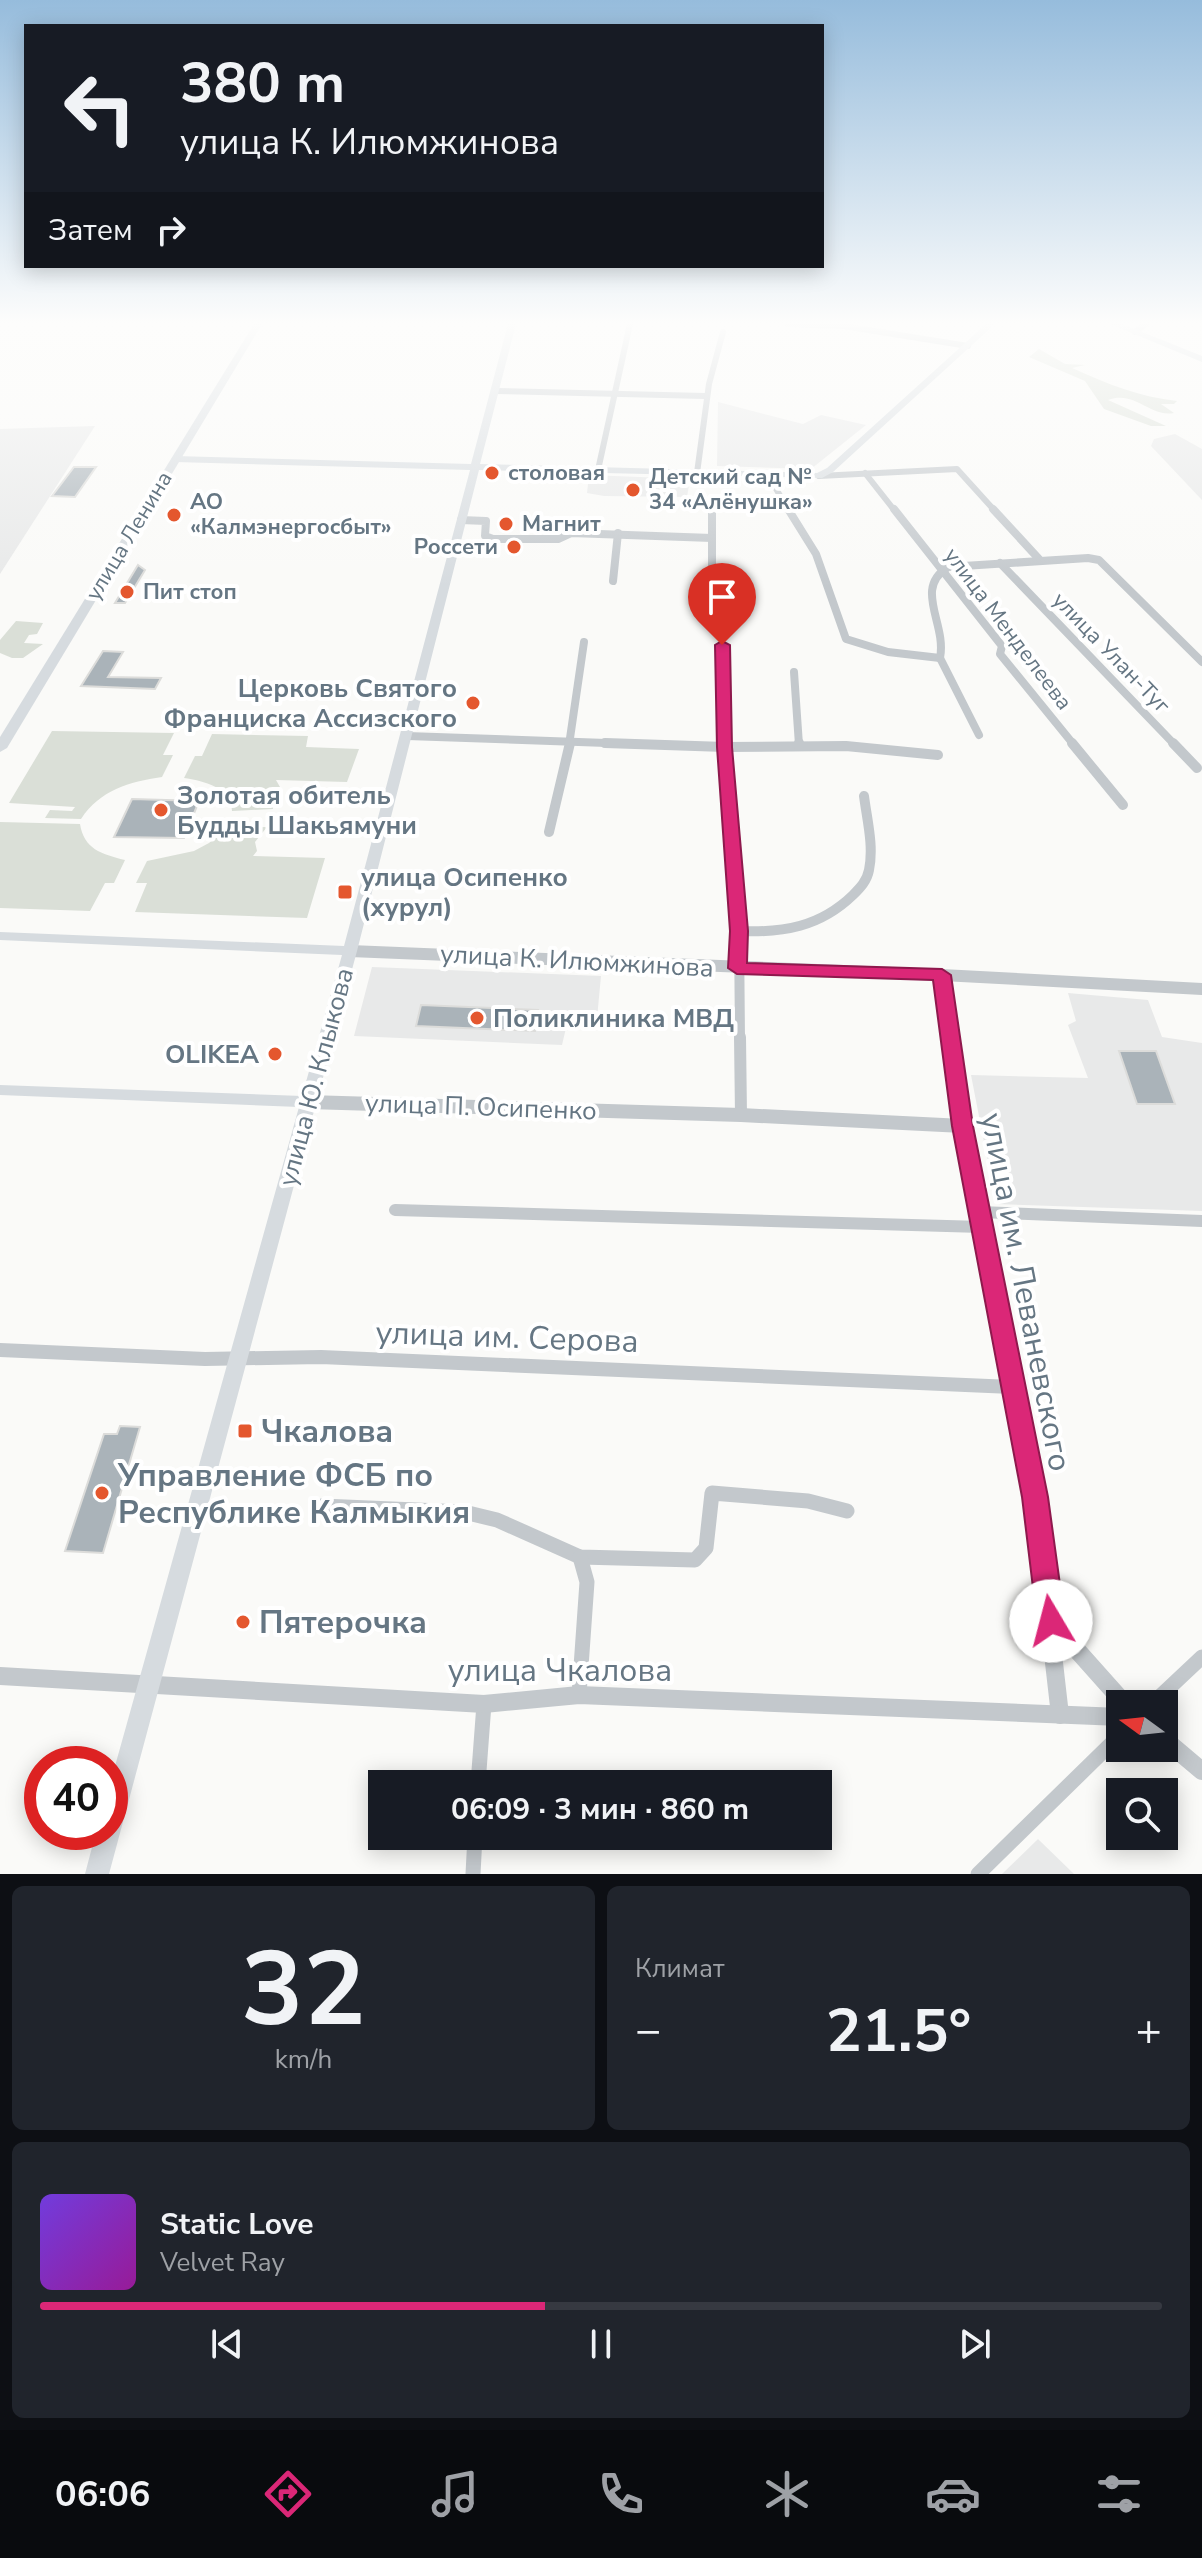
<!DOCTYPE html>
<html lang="ru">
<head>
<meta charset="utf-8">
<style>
	body { margin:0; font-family:"Nunito Sans",sans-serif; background:#20242c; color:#f1f3f6; height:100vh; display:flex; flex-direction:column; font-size:30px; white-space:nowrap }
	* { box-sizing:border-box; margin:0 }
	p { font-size:26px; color:#9ea1a6 }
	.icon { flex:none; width:44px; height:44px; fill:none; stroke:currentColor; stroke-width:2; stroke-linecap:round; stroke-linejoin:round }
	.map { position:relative; height:1874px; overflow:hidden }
	.side { display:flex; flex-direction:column; gap:12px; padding:12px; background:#0d0f14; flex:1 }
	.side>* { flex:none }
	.top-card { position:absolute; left:24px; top:24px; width:800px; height:244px; border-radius:0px; box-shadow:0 4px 20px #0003; background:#171b24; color:#f1f3f6; overflow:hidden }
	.needle { width:52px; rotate:285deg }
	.tools { position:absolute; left:1106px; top:1690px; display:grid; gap:16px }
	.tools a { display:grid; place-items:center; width:72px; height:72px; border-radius:0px; background:#171b24; box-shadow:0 4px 20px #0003; font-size:40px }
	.speed { position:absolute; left:24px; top:1746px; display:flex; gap:16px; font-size:40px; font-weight:700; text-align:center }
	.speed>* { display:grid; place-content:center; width:104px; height:104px; border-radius:50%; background:#171b24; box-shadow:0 4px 20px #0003; line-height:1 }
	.speed .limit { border:12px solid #d22; background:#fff; color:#111 }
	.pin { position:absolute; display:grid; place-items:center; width:68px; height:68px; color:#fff; margin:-82px -34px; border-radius:50% 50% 50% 0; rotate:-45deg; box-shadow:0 0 8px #0007 }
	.pin .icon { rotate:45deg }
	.me { position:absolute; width:88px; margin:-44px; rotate:352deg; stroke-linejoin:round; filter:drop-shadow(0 0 6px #0008) }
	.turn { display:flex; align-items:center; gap:28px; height:168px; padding:0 24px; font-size:36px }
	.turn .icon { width:104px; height:104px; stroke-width:2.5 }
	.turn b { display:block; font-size:56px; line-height:68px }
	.then { display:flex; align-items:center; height:76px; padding:0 24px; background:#0003; gap:16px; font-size:30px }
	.big { font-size:60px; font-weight:700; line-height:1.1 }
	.side .widget { flex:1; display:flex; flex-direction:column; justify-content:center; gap:12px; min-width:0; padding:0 28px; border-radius:12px; background:#20242c }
	.side .dial { align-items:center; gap:0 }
	.dial b { font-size:104px; line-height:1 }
	.song { display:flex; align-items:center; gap:24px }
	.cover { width:96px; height:96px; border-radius:12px; background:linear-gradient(135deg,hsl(260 70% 55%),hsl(300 70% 35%)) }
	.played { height:8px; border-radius:4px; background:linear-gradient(90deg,#db2777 45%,#363941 45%) }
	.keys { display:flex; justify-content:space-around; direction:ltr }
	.heat { display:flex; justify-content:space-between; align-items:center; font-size:44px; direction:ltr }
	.side .tiles { flex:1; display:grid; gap:12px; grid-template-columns:1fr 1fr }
	.widget:last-child { grid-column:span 2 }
	.trip { position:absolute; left:368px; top:1770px; width:464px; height:80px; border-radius:0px; background:#171b24; box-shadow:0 4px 20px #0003; font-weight:700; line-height:80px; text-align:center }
	.menu { display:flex; height:128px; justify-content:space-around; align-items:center; background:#090b0e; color:#9ea1a6 }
	.menu .icon { width:56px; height:56px }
	.menu .selected { color:#db2777 }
	.menu b { font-size:36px; color:#f1f3f6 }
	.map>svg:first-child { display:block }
	.built { fill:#e8e9e9 }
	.green { fill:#dadfd7 }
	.building { fill:#aab3b9; stroke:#dcdcda; stroke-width:2 }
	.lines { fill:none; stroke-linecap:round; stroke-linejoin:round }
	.minor-far4 { stroke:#c3c8cc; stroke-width:6 }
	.minor-far3 { stroke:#c3c8cc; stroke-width:8 }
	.minor-far2 { stroke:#c3c8cc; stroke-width:10 }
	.minor-far1 { stroke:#c3c8cc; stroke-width:12 }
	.minor { stroke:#c3c8cc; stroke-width:15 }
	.tertiary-far2 { stroke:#c3c8cc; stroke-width:12 }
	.tertiary-far1 { stroke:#c3c8cc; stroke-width:14 }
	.tertiary { stroke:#c3c8cc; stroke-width:18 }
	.secondary { fill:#d6dbdf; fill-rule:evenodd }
	.primary { fill:#d6dbdf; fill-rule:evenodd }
	.route { fill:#db2777; stroke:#8e194d; stroke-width:2 }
	.poi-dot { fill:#e4572e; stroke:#fff; stroke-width:3 }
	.labels { text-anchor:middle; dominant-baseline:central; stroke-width:8; stroke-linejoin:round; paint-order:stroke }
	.far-poi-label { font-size:22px; font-weight:bold; fill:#657683; stroke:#fff; text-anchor:start }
	.far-street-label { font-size:22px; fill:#657683; stroke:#fff }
	.poi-label { font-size:26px; font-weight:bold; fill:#657683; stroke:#fff; text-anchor:start }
	.street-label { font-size:26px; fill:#657683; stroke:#fff }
	.near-street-label { font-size:32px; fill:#657683; stroke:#fff }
	.near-poi-label { font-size:32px; font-weight:bold; fill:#657683; stroke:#fff; text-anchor:start }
</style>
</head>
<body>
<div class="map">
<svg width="1202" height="1874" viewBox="0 0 1202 1874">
	<rect width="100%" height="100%" fill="#fafaf8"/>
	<g class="built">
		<polygon points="718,402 803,424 821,415 866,425 811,469 717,466"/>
		<polygon points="95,426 0,574 0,429"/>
		<polygon points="1175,434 1202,449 1202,500 1151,446 1154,439"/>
		<polygon points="589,475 690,479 687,497 604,496 587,493"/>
		<polygon points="372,967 601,976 596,1029 566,1028 562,1045 354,1036"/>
		<polygon points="1068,993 1148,1000 1162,1037 1202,1043 1202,1211 996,1204 971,1075 1088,1078 1068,1025 1076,1021"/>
		<polygon points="1038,1839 1074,1874 1002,1874"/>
	</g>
	<g class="green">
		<path d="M1039,349L1065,364L1085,365L1072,368C1107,384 1140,397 1177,401L1174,404H1161L1174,413C1150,418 1136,390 1108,400L1166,426H1151L1104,409L1085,381L1029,357Z"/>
		<polygon points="16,621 43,623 37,634 29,635 24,643 43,644 23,658 12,658 0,653 0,640"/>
		<path d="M52,731L174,733L163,755H173L162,777C129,782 100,790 81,819L45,818L50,810L72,811L75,807L9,803Z"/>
		<path d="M212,734L308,736L306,747L359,749L347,782L276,780L280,787L272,794L273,809L232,811C232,787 203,781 184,778L195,756H202Z"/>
		<path d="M0,822L80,824C84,849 101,854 125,860L114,883H105L90,911L0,908Z"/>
		<polygon points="267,827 255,842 257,851 253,856 325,858 307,918 135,912 147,883 136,883 147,861 194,851 209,843 226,828"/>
	</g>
	<g class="building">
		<polygon points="74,467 96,467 75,497 52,496"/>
		<polygon points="138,565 145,570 125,603 115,603"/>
		<polygon points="103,651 123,652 108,677 161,678 155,689 81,686"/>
		<polygon points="132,799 199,801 184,838 114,837"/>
		<polygon points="421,1005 538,1010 535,1031 416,1026"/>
		<polygon points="1119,1051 1156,1051 1175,1104 1137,1104"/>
		<polygon points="120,1426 140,1427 103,1553 65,1551 104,1434 117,1434"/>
	</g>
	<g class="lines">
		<g class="minor-far4">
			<polyline points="788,324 843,326 968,346"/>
			<polyline points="1135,332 1146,324"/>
			<polyline points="495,391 705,396"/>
			<polyline points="598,470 630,324"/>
			<polyline points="697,473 709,384 723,332"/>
			<polyline points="865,473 895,511"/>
			<polyline points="768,475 789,511"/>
			<polyline points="819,476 957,469 995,511"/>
		</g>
		<g class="minor-far3">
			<polyline points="788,509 816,554 846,639 888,652 940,658"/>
			<polyline points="894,509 1002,646 1000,654 1074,745"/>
			<polyline points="993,509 1039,559"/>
			<polyline points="712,510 712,592"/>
			<polyline points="461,520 486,521 485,536 493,539 558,539 571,533 712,538"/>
			<polyline points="1000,563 1175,745"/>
			<polyline points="613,581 618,533"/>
			<polyline points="722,645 725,745"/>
			<path d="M940,658C947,623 913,589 948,567L1088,558L1099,560L1202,662"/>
			<polyline points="940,658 979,735"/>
			<polyline points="794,672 799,745"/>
			<polyline points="407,736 663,745"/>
			<polyline points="569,745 584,642"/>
		</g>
		<g class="minor-far2">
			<polyline points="605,743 725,747 846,746 938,755"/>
			<polyline points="725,743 739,931 740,1039"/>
			<polyline points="799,743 799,746"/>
			<polyline points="1072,743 1123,805"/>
			<polyline points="1173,743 1197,768"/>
			<polyline points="549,832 570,743"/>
			<path d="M739,931C783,933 820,927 853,895C860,888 867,881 869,870C874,846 867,820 864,796"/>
		</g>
		<g class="minor-far1">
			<polyline points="740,1037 741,1115"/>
			<polyline points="395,1210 982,1227"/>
			<polyline points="980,1212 1202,1221"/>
		</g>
		<g class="minor">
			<polyline points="321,1506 464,1512 497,1520 580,1557 695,1560 706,1548 712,1493 808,1501 847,1511"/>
			<polyline points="579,1695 587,1582 580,1557"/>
			<polyline points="1152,1704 1202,1657"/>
			<polyline points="478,1784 484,1704"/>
			<polyline points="473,1874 475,1836"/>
			<polyline points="978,1874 1120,1735"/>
		</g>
		<g class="tertiary-far2">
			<polyline points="350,951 942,975 1202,989"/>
			<polyline points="942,975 951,1039"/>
		</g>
		<g class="tertiary-far1">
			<polyline points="951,1037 963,1126 1018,1409"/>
			<polyline points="308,1102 741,1115 963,1126"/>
			<polyline points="0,1350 205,1359 321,1357 1012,1387"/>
		</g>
		<g class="tertiary">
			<polyline points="1018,1407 1035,1497 1060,1715"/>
			<polyline points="1051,1621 1125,1704"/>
			<polyline points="0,1676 484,1704 579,1695 1120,1717"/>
			<polyline points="1164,1739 1202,1771"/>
		</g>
		<polygon class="secondary" points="508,324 516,324 480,464 817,473 827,468 986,324 995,324 833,472 822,478 479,470 357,951 109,1874 85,1874 96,1832 110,1832 110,1784 299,1107 0,1095 0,1085 302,1096 342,955 0,940 0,932 344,946 470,470 175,462 171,459 175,456 471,464"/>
		<g class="primary">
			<polygon points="254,324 262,324 7,748 0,752 0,737"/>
			<polygon points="1110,324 1122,324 1202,356 1202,362"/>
		</g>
	</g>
	<linearGradient id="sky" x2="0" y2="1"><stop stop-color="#96bcdc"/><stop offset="0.55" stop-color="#fdfdfc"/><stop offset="1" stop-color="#fdfdfc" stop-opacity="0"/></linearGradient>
	<rect width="1202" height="587" fill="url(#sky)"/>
	<polygon class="route" points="722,641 730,645 732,747 748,931 747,963 942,969 951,975 973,1126 1048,1497 1065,1621 1061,1630 1051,1634 1041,1630 1037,1621 1022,1497 952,1126 933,980 737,974 728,968 730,931 717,747 715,645"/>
	<g class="poi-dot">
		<circle cx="492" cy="473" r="8"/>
		<circle cx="633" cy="490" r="8"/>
		<circle cx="174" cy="515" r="8"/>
		<circle cx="506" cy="524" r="8"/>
		<circle cx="514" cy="547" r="8"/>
		<circle cx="127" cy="592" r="8"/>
		<circle cx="473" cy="703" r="8"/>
		<circle cx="161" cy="810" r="8"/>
		<rect x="337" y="884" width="16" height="16" rx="4"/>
		<circle cx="477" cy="1018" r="8"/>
		<circle cx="275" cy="1054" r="8"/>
		<rect x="237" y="1423" width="16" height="16" rx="4"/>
		<circle cx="102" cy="1493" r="8"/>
		<circle cx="243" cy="1622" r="8"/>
	</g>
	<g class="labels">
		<g class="far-poi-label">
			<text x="508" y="473">столовая</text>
			<text x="649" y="477">Детский сад №<tspan x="649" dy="25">34 «Алёнушка»</tspan></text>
			<text x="190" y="502">АО<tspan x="190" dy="25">«Калмэнергосбыт»</tspan></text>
			<text x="522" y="524">Магнит</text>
			<text x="498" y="547" text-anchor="end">Россети</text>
			<text x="143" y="592">Пит стоп</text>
		</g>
		<g class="far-street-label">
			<text transform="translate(129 536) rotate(-59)">улица Ленина</text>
			<text transform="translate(1008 629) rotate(53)">улица Менделеева</text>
			<text transform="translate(1111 653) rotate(46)">улица Улан-Туг</text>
		</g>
		<g class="poi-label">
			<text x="457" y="688" text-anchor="end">Церковь Святого<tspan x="457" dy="30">Франциска Ассизского</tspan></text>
			<text x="177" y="795">Золотая обитель<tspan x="177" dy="30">Будды Шакьямуни</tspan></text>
			<text x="361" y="877">улица Осипенко<tspan x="361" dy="30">(хурул)</tspan></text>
			<text x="493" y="1018">Поликлиника МВД</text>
			<text x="259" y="1054" text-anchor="end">OLIKEA</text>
		</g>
		<g class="street-label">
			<text transform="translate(577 961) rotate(3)">улица К. Илюмжинова</text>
			<text transform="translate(316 1077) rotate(-75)">улица Ю. Клыкова</text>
			<text transform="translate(481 1107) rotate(2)">улица П. Осипенко</text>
		</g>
		<g class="near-street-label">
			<text transform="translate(1026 1292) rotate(79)">улица им. Леваневского</text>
			<text transform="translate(507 1337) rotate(2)">улица им. Серова</text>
			<text x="560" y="1670">улица Чкалова</text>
		</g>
		<g class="near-poi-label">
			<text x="261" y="1431">Чкалова</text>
			<text x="118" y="1475">Управление ФСБ по<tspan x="118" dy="37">Республике Калмыкия</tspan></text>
			<text x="259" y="1622">Пятерочка</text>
		</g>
	</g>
</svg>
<div class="tools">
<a><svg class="needle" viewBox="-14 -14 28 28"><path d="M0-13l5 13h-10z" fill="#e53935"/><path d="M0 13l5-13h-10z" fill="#9ea1a6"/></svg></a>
<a><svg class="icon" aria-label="search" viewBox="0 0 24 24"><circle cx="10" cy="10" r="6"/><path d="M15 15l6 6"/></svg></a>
</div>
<div class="speed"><div class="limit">40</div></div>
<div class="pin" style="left:722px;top:645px;background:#d93025"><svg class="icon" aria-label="arrive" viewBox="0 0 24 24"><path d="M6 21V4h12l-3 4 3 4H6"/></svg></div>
<svg class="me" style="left:1051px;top:1621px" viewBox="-20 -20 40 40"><circle r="19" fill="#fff"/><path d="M0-13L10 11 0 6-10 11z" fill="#db2777"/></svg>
<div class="trip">06:09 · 3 мин · 860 m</div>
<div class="top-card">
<div class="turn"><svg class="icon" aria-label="left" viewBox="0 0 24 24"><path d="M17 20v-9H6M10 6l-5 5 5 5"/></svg><div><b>380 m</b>улица К. Илюмжинова</div></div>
<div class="then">Затем<svg class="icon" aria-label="right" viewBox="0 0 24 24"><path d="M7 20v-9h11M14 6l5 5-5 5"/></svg></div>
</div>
</div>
<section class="side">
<div class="tiles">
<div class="widget dial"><b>32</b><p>km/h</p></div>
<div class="widget"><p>Климат</p>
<div class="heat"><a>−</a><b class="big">21.5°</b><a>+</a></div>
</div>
<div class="widget">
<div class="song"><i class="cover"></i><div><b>Static Love</b><p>Velvet Ray</p></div></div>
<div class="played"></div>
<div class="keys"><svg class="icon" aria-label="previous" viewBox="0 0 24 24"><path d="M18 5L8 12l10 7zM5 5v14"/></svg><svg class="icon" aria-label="pause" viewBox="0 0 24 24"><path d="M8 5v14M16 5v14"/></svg><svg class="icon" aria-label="next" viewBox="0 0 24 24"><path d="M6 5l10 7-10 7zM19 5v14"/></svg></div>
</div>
</div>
</section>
<nav class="menu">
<b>06:06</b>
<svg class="icon selected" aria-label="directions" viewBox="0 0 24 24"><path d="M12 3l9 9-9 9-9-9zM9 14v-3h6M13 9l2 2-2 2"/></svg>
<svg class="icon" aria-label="music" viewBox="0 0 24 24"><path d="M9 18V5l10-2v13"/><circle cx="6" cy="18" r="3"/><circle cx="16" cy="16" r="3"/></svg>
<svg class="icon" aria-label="phone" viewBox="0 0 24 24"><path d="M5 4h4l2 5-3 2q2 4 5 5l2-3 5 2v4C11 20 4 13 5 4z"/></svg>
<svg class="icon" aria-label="climate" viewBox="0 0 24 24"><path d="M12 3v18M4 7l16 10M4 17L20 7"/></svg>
<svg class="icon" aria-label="car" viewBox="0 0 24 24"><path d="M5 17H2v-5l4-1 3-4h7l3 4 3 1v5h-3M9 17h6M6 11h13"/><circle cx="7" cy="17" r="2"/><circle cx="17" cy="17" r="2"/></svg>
<svg class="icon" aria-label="filters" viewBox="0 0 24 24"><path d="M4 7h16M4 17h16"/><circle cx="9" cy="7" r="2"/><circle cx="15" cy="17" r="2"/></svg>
</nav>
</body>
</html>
